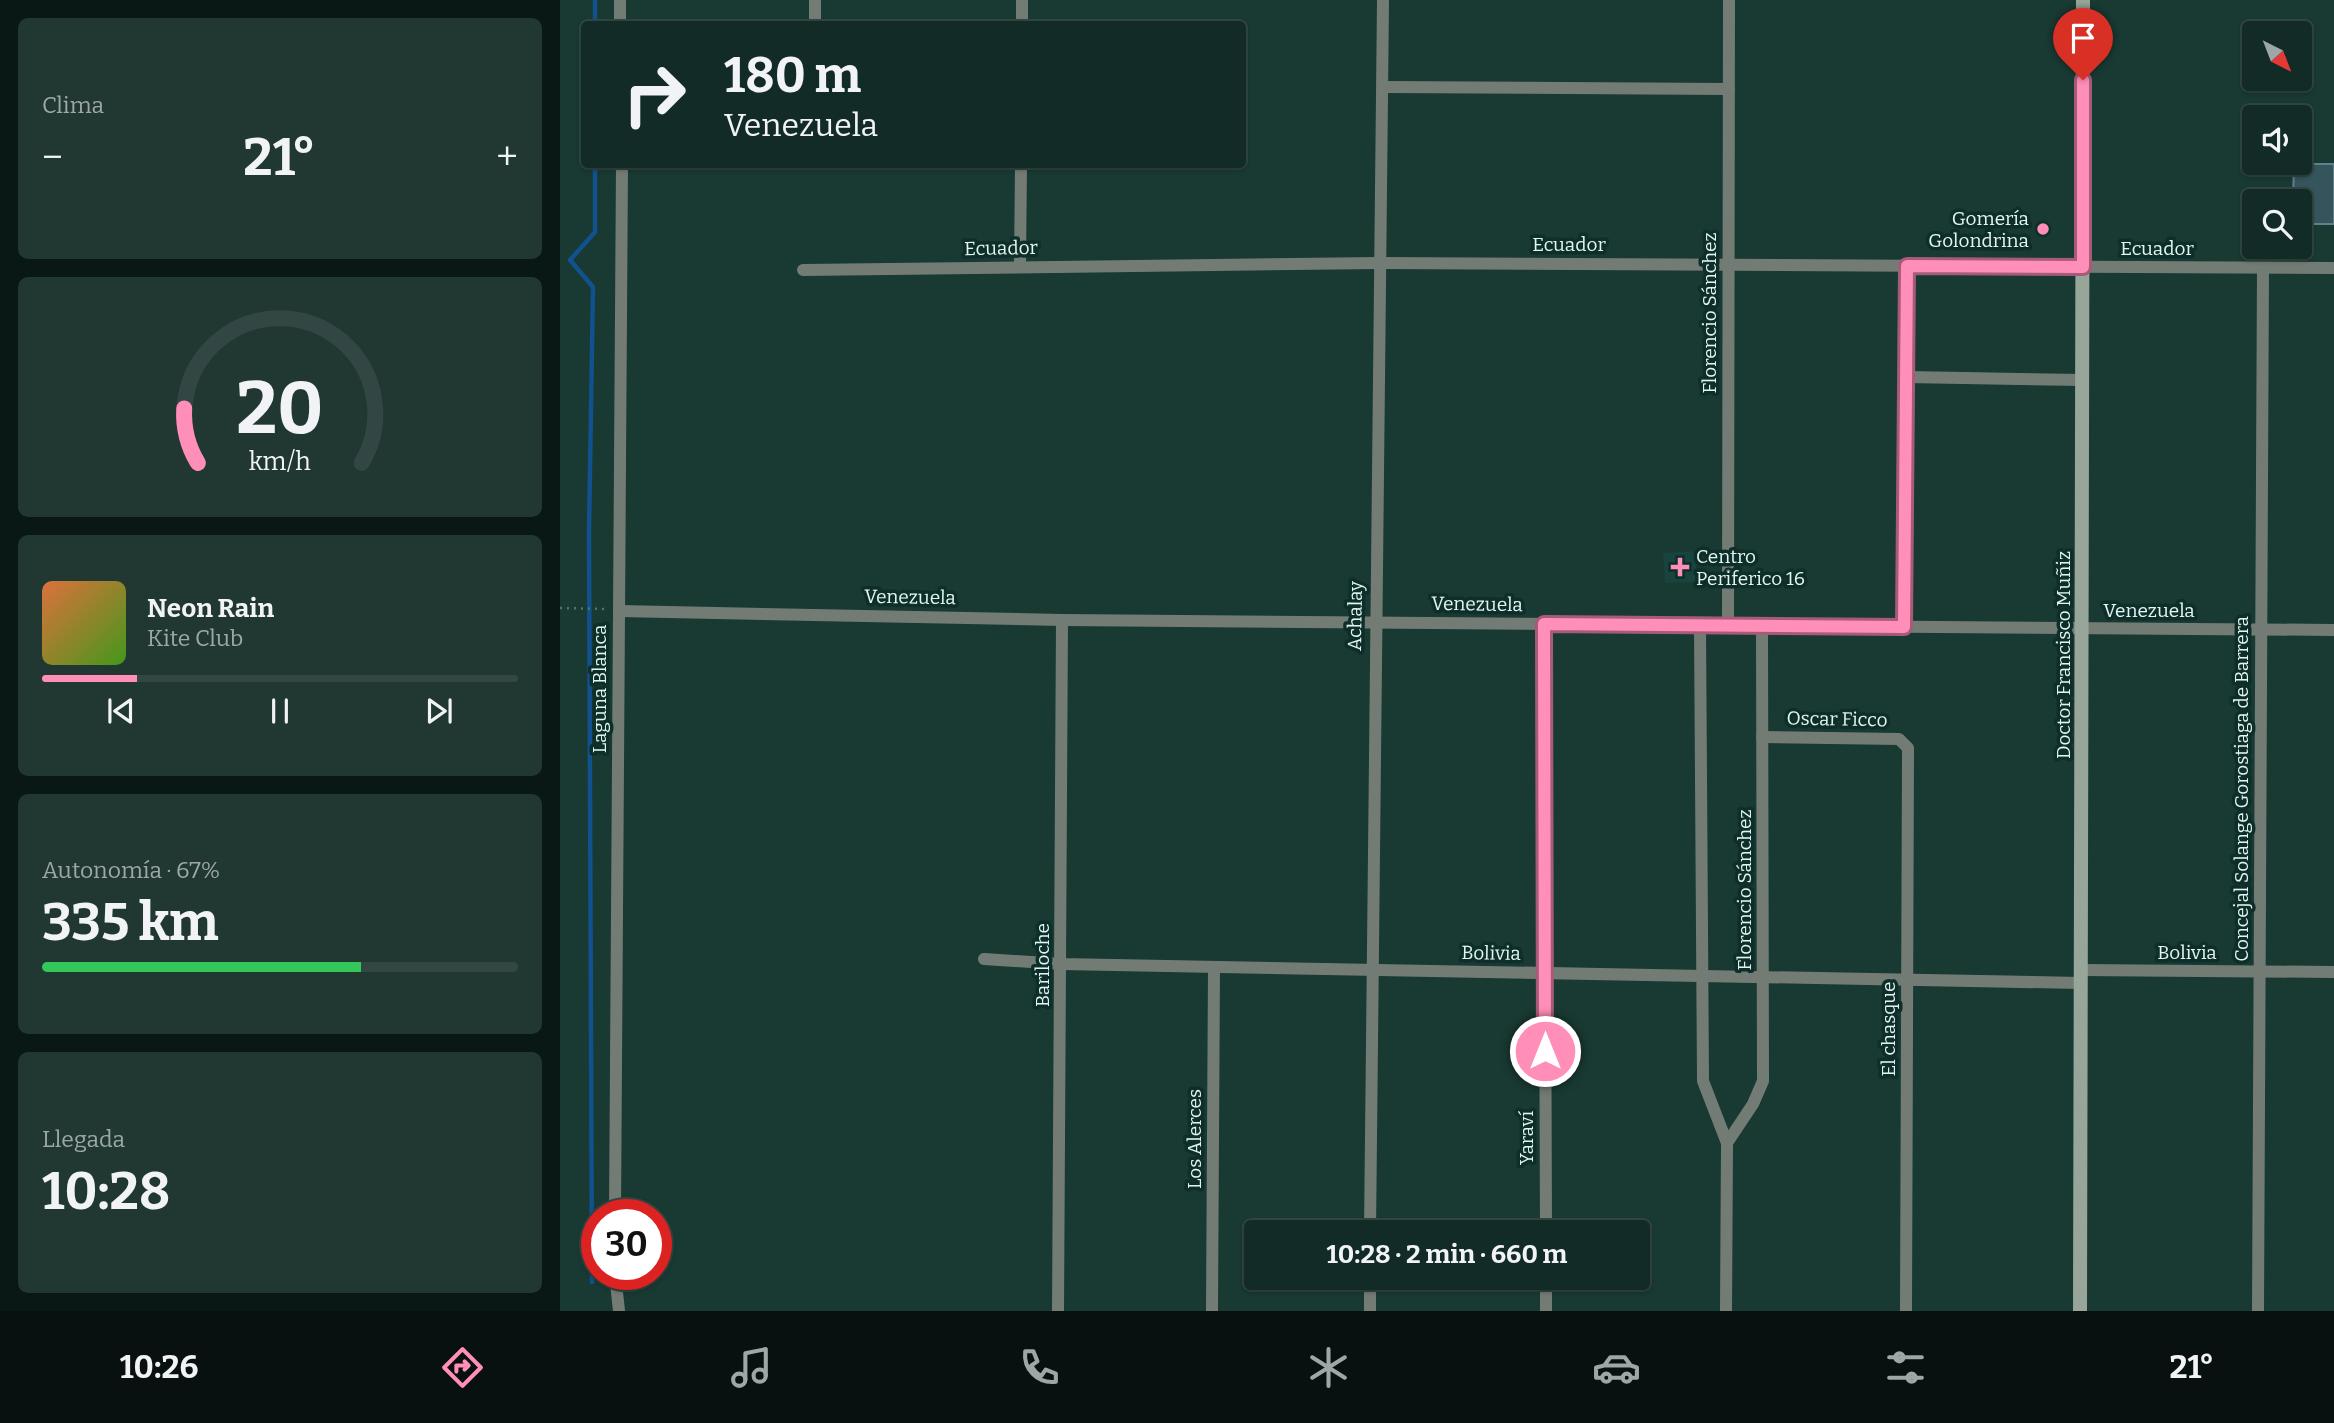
<!DOCTYPE html>
<html lang="es">
<head>
<meta charset="utf-8">
<style>
	body { margin:0; font-family:Bitter,serif; background:#203732; color:#f1f3f6; height:100vh; display:flex; flex-direction:column; font-size:26px; white-space:nowrap }
	* { box-sizing:border-box; margin:0 }
	p { font-size:23px; color:#9da7a7 }
	.icon { flex:none; width:38px; height:38px; fill:none; stroke:currentColor; stroke-width:2; stroke-linecap:round; stroke-linejoin:round }
	.map { position:relative; flex:1; overflow:hidden }
	.details { display:flex; flex-direction:column; gap:18px; padding:18px; background:#0a1815; width:560px }
	.details>* { flex:none }
	.hud { position:absolute; left:21px; top:21px; width:665px; height:147px; border-radius:7px; box-shadow:0 2px 5px #0004,0 0 0 2px #324743; background:#132b26; color:#f1f3f6; overflow:hidden }
	.needle { width:46px; rotate:138deg }
	.controls { position:absolute; left:1682px; top:21px; display:grid; gap:14px }
	.controls a { display:grid; place-items:center; width:70px; height:70px; border-radius:7px; background:#132b26; box-shadow:0 2px 5px #0004,0 0 0 2px #324743; font-size:35px }
	.speed { position:absolute; left:21px; top:1199px; display:flex; gap:14px; font-size:35px; font-weight:700; text-align:center }
	.speed>* { display:grid; place-content:center; width:91px; height:91px; border-radius:50%; background:#132b26; box-shadow:0 2px 5px #0004,0 0 0 2px #324743; line-height:1 }
	.speed .limit { border:10px solid #d22; background:#fff; color:#111 }
	.pin { position:absolute; display:grid; place-items:center; width:60px; height:60px; color:#fff; margin:-72px -30px; border-radius:50% 50% 50% 0; rotate:-45deg; box-shadow:0 0 7px #0007 }
	.pin .icon { rotate:45deg }
	.me { position:absolute; width:77px; margin:-38px; rotate:0deg; stroke-linejoin:round; filter:drop-shadow(0 0 5px #0008) }
	.turn { display:flex; align-items:center; gap:24px; height:147px; padding:0 28px; font-size:32px }
	.turn .icon { width:91px; height:91px; stroke-width:2.5 }
	.turn b { display:block; font-size:49px; line-height:60px }
	.big { font-size:52px; font-weight:700; line-height:1.1 }
	.details .widget { flex:1; display:flex; flex-direction:column; justify-content:center; gap:10px; min-width:0; padding:0 24px; border-radius:10px; background:#203732 }
	.details .dial { align-items:center; gap:0 }
	.dial svg { height:182px; overflow:visible; fill:none; stroke:#324743; stroke-width:7; stroke-linecap:round; text-anchor:middle }
	.dial text { fill:#f1f3f6; stroke:none }
	.song { display:flex; align-items:center; gap:21px }
	.cover { width:84px; height:84px; border-radius:10px; background:linear-gradient(135deg,hsl(20 70% 55%),hsl(100 70% 35%)) }
	.played { height:7px; border-radius:4px; background:linear-gradient(90deg,#ff8eb9 20%,#324743 20%) }
	.keys { display:flex; justify-content:space-around; direction:ltr }
	.heat { display:flex; justify-content:space-between; align-items:center; font-size:38px; direction:ltr }
	.charge { height:10px; border-radius:5px; background:linear-gradient(90deg,#34c759 67%,#324743 0) }
	.trip { position:absolute; left:684px; top:1220px; width:406px; height:70px; border-radius:7px; background:#132b26; box-shadow:0 2px 5px #0004,0 0 0 2px #324743; font-weight:700; line-height:70px; text-align:center }
	.dock { display:flex; height:112px; justify-content:space-around; align-items:center; background:#08110f; color:#9da7a7 }
	.dock .icon { width:49px; height:49px }
	.dock .selected { color:#ff8eb9 }
	.dock b { font-size:32px; color:#f1f3f6 }
	main { display:flex; flex:1; min-height:0 }
	.map>svg:first-child { display:block }
	.built { fill:#18443d }
	.lines { fill:none; stroke-linecap:round; stroke-linejoin:round }
	.stream { stroke:#11518d; stroke-width:4.5 }
	.building { fill:#35545c; stroke:#60808a; stroke-width:2 }
	.path { stroke:#56726d; stroke-width:2.5; stroke-dasharray:2 5; stroke-linecap:butt }
	.street { stroke:#737c74; stroke-width:12 }
	.secondary { stroke:#97a698; stroke-width:14 }
	.route-casing { stroke:#a65c78; stroke-width:18 }
	.route { stroke:#ff8eb9; stroke-width:12 }
	.poi-dot { fill:#ff8eb9; stroke:#0e2e2a; stroke-width:2.5 }
	.labels { text-anchor:middle; dominant-baseline:central; stroke-width:7; stroke-linejoin:round; paint-order:stroke }
	.poi-label { font-size:19px; fill:#e3f5f1; stroke:#0e2e2a; text-anchor:end }
	.street-label { font-size:19px; fill:#e3f5f1; stroke:#0e2e2a }
</style>
</head>
<body>
<main>
<section class="details">
<div class="widget"><p>Clima</p>
<div class="heat"><a>−</a><b class="big">21°</b><a>+</a></div>
</div>
<div class="widget dial"><svg viewBox="0 0 100 80">
<path d="M14 69A42 42 0 1 1 86 69"/>
<path d="M14 69A42 42 0 0 1 8 45" stroke="#ff8eb9"/>
<text x="50" y="56" font-size="32" font-weight="700">20</text>
<text x="50" y="72" font-size="11">km/h</text>
</svg></div>
<div class="widget">
<div class="song"><i class="cover"></i><div><b>Neon Rain</b><p>Kite Club</p></div></div>
<div class="played"></div>
<div class="keys"><svg class="icon" aria-label="previous" viewBox="0 0 24 24"><path d="M18 5L8 12l10 7zM5 5v14"/></svg><svg class="icon" aria-label="pause" viewBox="0 0 24 24"><path d="M8 5v14M16 5v14"/></svg><svg class="icon" aria-label="next" viewBox="0 0 24 24"><path d="M6 5l10 7-10 7zM19 5v14"/></svg></div>
</div>
<div class="widget"><p>Autonomía · 67%</p><b class="big">335 km</b><div class="charge"></div></div>
<div class="widget"><p>Llegada</p><b class="big">10:28</b></div>
</section>
<div class="map">
<svg width="1774" height="1311" viewBox="0 0 1774 1311">
	<rect width="100%" height="100%" fill="#193933"/>
	<polygon class="built" points="1135,551 1137,582 1105,583 1103,553"/>
	<g class="lines">
		<g class="stream">
			<polyline points="35,24 35,0"/>
			<polyline points="32,1282 29,531 33,287 10,260 35,232 35,164"/>
		</g>
	</g>
	<polygon class="building" points="1734,164 1774,164 1774,224 1740,224 1740,201 1733,201"/>
	<g class="lines">
		<polyline class="path" points="0,608 46,609"/>
		<g class="street">
			<polyline points="60,0 60,24"/>
			<polyline points="255,0 255,24"/>
			<polyline points="462,24 462,0"/>
			<polyline points="823,87 1169,89"/>
			<polyline points="460,267 461,164"/>
			<polyline points="243,270 819,263 1774,268"/>
			<polyline points="1346,377 1523,380"/>
			<polyline points="59,611 502,620 1774,630"/>
			<polyline points="984,624 986,1232"/>
			<polyline points="1140,625 1143,1081 1167,1143 1166,1311"/>
			<polyline points="1168,625 1169,0"/>
			<polyline points="1344,627 1347,266"/>
			<polyline points="1202,737 1339,739 1348,748 1346,1311"/>
			<polyline points="424,959 501,964 1521,983"/>
			<polyline points="1521,970 1774,972"/>
			<polyline points="1167,1143 1193,1104 1203,1081 1202,626"/>
			<polyline points="55,1214 62,164"/>
			<polyline points="810,1232 823,0"/>
			<polyline points="55,1274 59,1311"/>
			<polyline points="986,1278 986,1311"/>
			<polyline points="498,1311 502,620"/>
			<polyline points="652,1311 654,967"/>
			<polyline points="810,1311 810,1278"/>
			<polyline points="1698,1311 1703,268"/>
		</g>
		<polyline class="secondary" points="1520,1311 1523,0"/>
	</g>
	<g class="lines">
		<defs>
			<polyline id="route" points="985,1051 984,624 1344,627 1347,266 1523,267 1523,80"/>
		</defs>
		<use href="#route" class="route-casing"/>
		<use href="#route" class="route"/>
	</g>
	<g class="poi-dot">
		<circle cx="1483" cy="229" r="7"/>
		<path d="M1116.5 556.5h7v7h7v7h-7v7h-7v-7h-7v-7h7z"/>
	</g>
	<g class="labels">
		<g class="poi-label">
			<text x="1469" y="218">Gomería<tspan x="1469" dy="22">Golondrina</tspan></text>
			<text x="1136" y="556" text-anchor="start">Centro<tspan x="1136" dy="22">Periferico 16</tspan></text>
		</g>
		<g class="street-label">
			<text x="1009" y="244">Ecuador</text>
			<text transform="translate(441 248) rotate(-1)">Ecuador</text>
			<text x="1597" y="248">Ecuador</text>
			<text transform="translate(1149 313) rotate(-90)">Florencio Sánchez</text>
			<text transform="translate(350 597) rotate(1)">Venezuela</text>
			<text transform="translate(917 604) rotate(1)">Venezuela</text>
			<text x="1589" y="610">Venezuela</text>
			<text transform="translate(795 616) rotate(-89)">Achalay</text>
			<text transform="translate(1503 655) rotate(-90)">Doctor Francisco Muñiz</text>
			<text transform="translate(39 689) rotate(-90)">Laguna Blanca</text>
			<text transform="translate(1277 719) rotate(1)">Oscar Ficco</text>
			<text transform="translate(1681 789) rotate(-90)">Concejal Solange Gorostiaga de Barrera</text>
			<text transform="translate(1184 890) rotate(-90)">Florencio Sánchez</text>
			<text x="1627" y="952">Bolivia</text>
			<text transform="translate(931 953) rotate(1)">Bolivia</text>
			<text transform="translate(482 965) rotate(-90)">Bariloche</text>
			<text transform="translate(1328 1029) rotate(-90)">El chasque</text>
			<text transform="translate(966 1138) rotate(-90)">Yaraví</text>
			<text transform="translate(634 1139) rotate(-90)">Los Alerces</text>
		</g>
	</g>
</svg>
<div class="controls">
<a><svg class="needle" viewBox="-14 -14 28 28"><path d="M0-13l5 13h-10z" fill="#e53935"/><path d="M0 13l5-13h-10z" fill="#9da7a7"/></svg></a>
<a><svg class="icon" aria-label="sound" viewBox="0 0 24 24"><path d="M4 9h4l5-4v14l-5-4H4zM17 9q2 3 0 6"/></svg></a>
<a><svg class="icon" aria-label="search" viewBox="0 0 24 24"><circle cx="10" cy="10" r="6"/><path d="M15 15l6 6"/></svg></a>
</div>
<div class="speed"><div class="limit">30</div></div>
<div class="pin" style="left:1523px;top:80px;background:#d93025"><svg class="icon" aria-label="arrive" viewBox="0 0 24 24"><path d="M6 21V4h12l-3 4 3 4H6"/></svg></div>
<svg class="me" style="left:985px;top:1051px" viewBox="-20 -20 40 40"><circle r="17" fill="#ff8eb9" stroke="#fff" stroke-width="3"/><path d="M0-11L8 9 0 5-8 9z" fill="#fff"/></svg>
<div class="trip">10:28 · 2 min · 660 m</div>
<div class="hud">
<div class="turn"><svg class="icon" aria-label="right" viewBox="0 0 24 24"><path d="M7 20v-9h11M14 6l5 5-5 5"/></svg><div><b>180 m</b>Venezuela</div></div>
</div>
</div>
</main>
<nav class="dock">
<b>10:26</b>
<svg class="icon selected" aria-label="directions" viewBox="0 0 24 24"><path d="M12 3l9 9-9 9-9-9zM9 14v-3h6M13 9l2 2-2 2"/></svg>
<svg class="icon" aria-label="music" viewBox="0 0 24 24"><path d="M9 18V5l10-2v13"/><circle cx="6" cy="18" r="3"/><circle cx="16" cy="16" r="3"/></svg>
<svg class="icon" aria-label="phone" viewBox="0 0 24 24"><path d="M5 4h4l2 5-3 2q2 4 5 5l2-3 5 2v4C11 20 4 13 5 4z"/></svg>
<svg class="icon" aria-label="climate" viewBox="0 0 24 24"><path d="M12 3v18M4 7l16 10M4 17L20 7"/></svg>
<svg class="icon" aria-label="car" viewBox="0 0 24 24"><path d="M5 17H2v-5l4-1 3-4h7l3 4 3 1v5h-3M9 17h6M6 11h13"/><circle cx="7" cy="17" r="2"/><circle cx="17" cy="17" r="2"/></svg>
<svg class="icon" aria-label="filters" viewBox="0 0 24 24"><path d="M4 7h16M4 17h16"/><circle cx="9" cy="7" r="2"/><circle cx="15" cy="17" r="2"/></svg>
<b>21°</b>
</nav>
</body>
</html>
